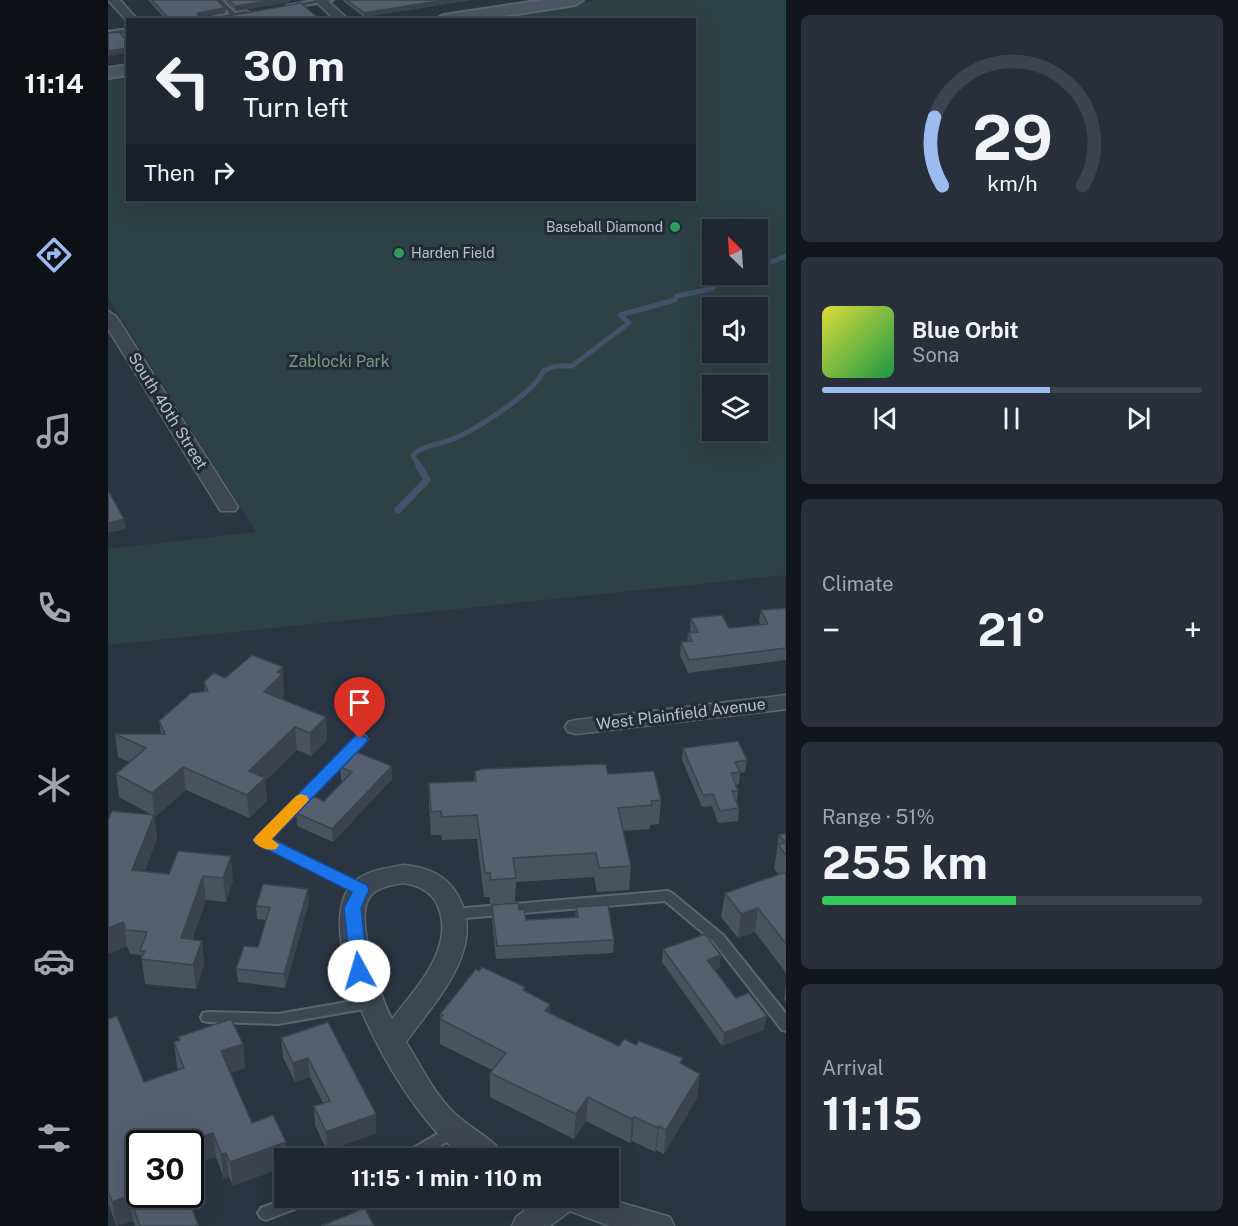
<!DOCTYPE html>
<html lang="en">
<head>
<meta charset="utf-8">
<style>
	body { margin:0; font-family:"Public Sans",sans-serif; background:#282f3a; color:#f1f3f6; height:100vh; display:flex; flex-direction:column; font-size:22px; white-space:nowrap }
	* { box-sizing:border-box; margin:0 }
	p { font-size:20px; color:#a2a5ac }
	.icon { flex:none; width:33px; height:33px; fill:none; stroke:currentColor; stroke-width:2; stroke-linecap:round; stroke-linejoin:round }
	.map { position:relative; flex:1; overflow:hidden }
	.sheet { display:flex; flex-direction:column; gap:15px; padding:15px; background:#12151c; width:452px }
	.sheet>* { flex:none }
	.hud { position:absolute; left:18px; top:18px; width:570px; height:183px; border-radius:0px; box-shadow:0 6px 24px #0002,0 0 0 2px #3d444d; background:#202732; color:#f1f3f6; overflow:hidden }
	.needle { width:39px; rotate:335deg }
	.buttons { position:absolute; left:594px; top:219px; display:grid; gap:12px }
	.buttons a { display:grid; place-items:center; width:66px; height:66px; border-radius:0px; background:#202732; box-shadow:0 6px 24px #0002,0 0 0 2px #3d444d; font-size:30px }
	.speed { position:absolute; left:18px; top:1130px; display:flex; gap:12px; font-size:30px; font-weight:700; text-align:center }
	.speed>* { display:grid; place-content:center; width:78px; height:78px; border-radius:50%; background:#202732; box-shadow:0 6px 24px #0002,0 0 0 2px #3d444d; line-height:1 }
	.speed .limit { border:3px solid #111; border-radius:9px; background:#fff; color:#111 }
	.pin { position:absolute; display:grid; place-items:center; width:51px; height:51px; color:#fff; margin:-62px -26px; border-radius:50% 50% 50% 0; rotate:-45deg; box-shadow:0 0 6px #0007 }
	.pin .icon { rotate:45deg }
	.me { position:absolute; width:66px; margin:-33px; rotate:354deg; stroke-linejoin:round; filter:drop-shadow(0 0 4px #0008) }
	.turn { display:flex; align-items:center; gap:21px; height:126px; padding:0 18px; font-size:27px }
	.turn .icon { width:78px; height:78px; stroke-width:2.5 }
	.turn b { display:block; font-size:42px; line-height:51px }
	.then { display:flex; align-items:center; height:57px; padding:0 18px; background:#0003; gap:12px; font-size:22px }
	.big { font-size:45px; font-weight:700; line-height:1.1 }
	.sheet .tile { flex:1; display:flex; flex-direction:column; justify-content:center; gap:9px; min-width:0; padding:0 21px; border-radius:9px; background:#282f3a }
	.sheet .dial { align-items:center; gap:0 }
	.dial svg { height:156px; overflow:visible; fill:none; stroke:#3d444d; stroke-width:7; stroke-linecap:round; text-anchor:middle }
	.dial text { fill:#f1f3f6; stroke:none }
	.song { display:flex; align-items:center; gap:18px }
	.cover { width:72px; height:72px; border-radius:9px; background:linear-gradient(135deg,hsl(60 70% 55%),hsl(140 70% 35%)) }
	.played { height:6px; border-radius:3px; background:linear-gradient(90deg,#9bbcf1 60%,#3d444d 60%) }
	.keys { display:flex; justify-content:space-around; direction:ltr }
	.heat { display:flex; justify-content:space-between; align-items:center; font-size:33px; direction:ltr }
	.charge { height:9px; border-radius:4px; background:linear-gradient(90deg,#34c759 51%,#3d444d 0) }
	.trip { position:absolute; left:166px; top:1148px; width:345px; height:60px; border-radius:0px; background:#202732; box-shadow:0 6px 24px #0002,0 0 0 2px #3d444d; font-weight:700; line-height:60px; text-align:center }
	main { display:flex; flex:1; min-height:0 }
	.dock { display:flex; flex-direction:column; width:108px; justify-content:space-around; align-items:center; background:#0d1014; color:#a2a5ac }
	.dock .icon { width:42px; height:42px }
	.dock .current { color:#9bbcf1 }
	.dock b { font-size:27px; color:#f1f3f6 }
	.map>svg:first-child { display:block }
	.green { fill:#2d4244; fill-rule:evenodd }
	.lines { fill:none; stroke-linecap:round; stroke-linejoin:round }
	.stream-far1 { stroke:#415269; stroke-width:5 }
	.stream { stroke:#415269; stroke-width:7 }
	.lane-casing { stroke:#5c646f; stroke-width:4 }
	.street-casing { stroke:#5c646f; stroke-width:3 }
	.secondary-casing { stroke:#5c646f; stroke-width:4 }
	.lane { fill:#3e4652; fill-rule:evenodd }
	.street { fill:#3e4652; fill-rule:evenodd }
	.secondary { fill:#4c5564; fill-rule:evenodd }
	.wall { fill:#49525f }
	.shaded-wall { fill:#3c424e }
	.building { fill:#555f6f; stroke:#3c424e; stroke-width:1.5 }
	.route { fill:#1a73e8; stroke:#114b97; stroke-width:1.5 }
	.slow { fill:#f59e0b }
	.leisure-dot { fill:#2e9e5b; stroke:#222b37; stroke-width:2 }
	.labels { text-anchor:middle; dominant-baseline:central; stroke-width:6; stroke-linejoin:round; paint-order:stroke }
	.far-poi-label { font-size:14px; fill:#bbc1cc; stroke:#222b37; text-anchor:end }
	.park-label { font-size:16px; fill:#749b7d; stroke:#222b37 }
	.street-label { font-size:16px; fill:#bbc1cc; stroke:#222b37 }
</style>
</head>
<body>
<main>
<nav class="dock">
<b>11:14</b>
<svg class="icon current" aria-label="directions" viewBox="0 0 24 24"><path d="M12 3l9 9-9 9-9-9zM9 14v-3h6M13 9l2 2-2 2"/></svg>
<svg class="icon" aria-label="music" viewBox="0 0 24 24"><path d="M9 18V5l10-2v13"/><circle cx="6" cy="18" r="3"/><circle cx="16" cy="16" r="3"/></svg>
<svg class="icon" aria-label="phone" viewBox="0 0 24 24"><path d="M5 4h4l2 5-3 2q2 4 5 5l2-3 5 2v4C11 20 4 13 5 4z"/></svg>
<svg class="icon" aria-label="climate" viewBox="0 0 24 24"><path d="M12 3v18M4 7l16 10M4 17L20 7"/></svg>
<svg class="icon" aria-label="car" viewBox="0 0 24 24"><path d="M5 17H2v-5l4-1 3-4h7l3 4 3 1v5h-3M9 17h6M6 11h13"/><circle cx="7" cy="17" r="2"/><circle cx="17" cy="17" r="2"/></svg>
<svg class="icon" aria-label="filters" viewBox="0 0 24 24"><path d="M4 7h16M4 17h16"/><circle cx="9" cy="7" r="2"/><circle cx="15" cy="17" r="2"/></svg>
</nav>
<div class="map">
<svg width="679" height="1226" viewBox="0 0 679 1226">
	<rect width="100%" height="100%" fill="#2a3442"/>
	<path class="green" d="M490,0H678V575L0,645V549L148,532L0,298V78L19,75L20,200H586V20L368,19ZM604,230H650V274H604ZM604,308H650V352H604ZM604,386H650V430H604Z"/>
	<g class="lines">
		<g class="stream-far1">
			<polyline points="650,267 679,256"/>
			<path d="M312,468L305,456L308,452C320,444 335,444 347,438C367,430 430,390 435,371L447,366H464L521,323L512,315L567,300L569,296L603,289L613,282L628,279L635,274"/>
		</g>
		<polyline class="stream" points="290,510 319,480 311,466"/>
		<defs>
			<g id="lane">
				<polygon points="108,0 114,0 127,13 138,11 141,13 108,20 91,20 122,14"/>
				<polygon points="210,0 225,0 181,8 178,6"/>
				<polygon points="20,29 20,33 0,36 0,32"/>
				<polygon points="253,735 257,736 259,739 257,742 162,839 257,887 259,890 257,893 253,895 150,843 148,840 249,736"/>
				<polygon points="560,891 564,893 615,935 679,1015 679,1031 674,1030 605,941 557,901 345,919 340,917 339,914 340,911 345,909"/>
				<polygon points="262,998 267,999 269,1003 267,1007 170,1024 100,1022 95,1021 93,1017 95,1013 100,1012 170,1014"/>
				<polygon points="345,1125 350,1127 352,1131 350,1135 312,1158 293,1158 295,1154"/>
				<polygon points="183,1197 209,1197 206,1202 163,1218 158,1220 153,1218 150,1213 153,1208"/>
			</g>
			<g id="street">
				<polygon points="0,0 12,0 30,20 20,20 20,22"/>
				<polygon points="206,0 219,0 241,20 227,20"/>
				<polygon points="0,311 8,316 130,507 127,511 113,511 110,507 0,329"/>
				<polygon points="679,695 679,709 468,734 460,732 457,727 460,722 468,720"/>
				<path d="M295,865C318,867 337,874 349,894C381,947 327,1001 298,1042C313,1066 325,1092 345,1112C360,1127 389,1141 398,1158C387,1158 367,1162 357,1156C303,1127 196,939 244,884C256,871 278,868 295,865ZM295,883C309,885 322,890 329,904C349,946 308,988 284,1019C272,998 247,920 261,898C268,887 284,885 295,883Z"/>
				<polygon points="435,1197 494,1197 562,1217 566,1226 501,1226 462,1211 442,1226 404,1226 408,1217"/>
			</g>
			<g id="secondary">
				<polygon points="436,0 475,0 467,5 370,20 327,20 335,15"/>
				<polygon points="20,65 20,75 0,78 0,68"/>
			</g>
		</defs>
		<use href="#lane" class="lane-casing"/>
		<use href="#street" class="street-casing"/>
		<use href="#secondary" class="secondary-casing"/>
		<use href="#lane" class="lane"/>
		<use href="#street" class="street"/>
		<use href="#secondary" class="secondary"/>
	</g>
	<g class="wall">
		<polygon points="40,0 109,0 117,13 94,17 210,20 58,20"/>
		<polygon points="117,0 182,0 182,2 128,11"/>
		<polygon points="235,0 363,0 256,17 235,1"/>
		<polygon points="678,608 678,660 580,673 572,655 573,642 579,642 580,633 583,632 582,631 583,618 621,628 653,625 651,622 653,610"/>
		<polygon points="117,678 176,690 176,697 174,699 218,717 219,740 203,756 189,750 157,781 159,801 141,818 78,790 47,817 46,816 49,839 36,872 61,874 70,851 125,880 118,902 98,900 84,940 94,941 96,965 88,989 37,984 33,955 22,954 19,946 0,954 44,815 11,797 8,774 21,762 10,757 7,734 53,734 51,721 97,692 96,682"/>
		<polygon points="575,748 639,760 637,772 632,773 631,784 628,785 630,791 629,802 631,808 630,821 610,823 604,806 594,807 574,760"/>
		<polygon points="284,766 284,779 225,842 189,826 188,813 216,801 235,781 233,780 232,767"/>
		<polygon points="367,771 500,774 553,800 551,824 542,825 542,829 515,831 523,866 521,890 489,892 486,877 408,882 407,902 382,904 382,897 376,897 369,839 334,840 333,835 323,835 321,806 321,783 366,781"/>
		<polygon points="678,833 678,973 647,932 630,938 613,917 617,893 671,874 666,869 671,835"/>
		<polygon points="201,902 177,988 130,982 128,969 150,947 158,920 149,919 148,906"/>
		<polygon points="384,905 411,910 418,920 467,918 468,907 506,940 505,953 388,959 384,918"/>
		<polygon points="555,949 613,955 611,968 607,970 628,998 656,1030 614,1046 554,962"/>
		<polygon points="678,984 678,1002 676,999"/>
		<polygon points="417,987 417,991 441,1013 511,1046 574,1065 592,1074 589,1098 556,1154 548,1150 547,1152 524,1141 522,1143 478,1121 466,1139 382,1097 382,1073 384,1070 332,1044 332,1014"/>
		<polygon points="0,1019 36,1082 70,1070 69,1066 66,1042 71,1040 70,1037 135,1044 137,1068 122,1073 125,1186 121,1177 116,1179 108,1157 32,1143 91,1226 27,1226 25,1221 8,1226 0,1202"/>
		<polygon points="220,1022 268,1133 219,1151 207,1125 206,1106 215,1103 202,1077 187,1082 175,1057 173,1038"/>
	</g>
	<g class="shaded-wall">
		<polygon points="166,0 182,0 182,2 128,11 127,6"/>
		<polygon points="336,0 363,0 256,17 256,13"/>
		<polygon points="117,8 117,13 91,18 89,17 90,13"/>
		<polygon points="20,48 20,53 0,56 0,51"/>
		<polygon points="16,519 18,529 0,533 0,523"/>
		<polygon points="175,667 176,697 158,715 156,692 169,672"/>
		<polygon points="218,717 219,740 203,756 202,733"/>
		<polygon points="187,727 189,750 157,781 159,801 141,818 139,795 141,771"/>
		<polygon points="284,766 284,779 225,842 224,829"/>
		<polygon points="75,767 78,790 47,817 44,793"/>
		<polygon points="46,815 49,839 27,894 24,870"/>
		<polygon points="123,856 125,880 118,902 115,878"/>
		<polygon points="95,876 98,900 76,962 73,938"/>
		<polygon points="200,889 201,902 177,988 176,974"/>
		<polygon points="650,908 647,932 630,938 633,914"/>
		<polygon points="15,922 19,946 0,954 0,928"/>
		<polygon points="94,941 96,965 88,989 85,965"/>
		<polygon points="613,955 611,968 598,973 599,960"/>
		<polygon points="442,1004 441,1028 437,1011"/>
		<polygon points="659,1016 656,1030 614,1046 616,1033"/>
		<polygon points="135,1044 137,1068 115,1075 113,1051"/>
		<polygon points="200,1058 202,1077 187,1082 185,1063"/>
		<polygon points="592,1074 589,1098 556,1154 558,1130"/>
		<polygon points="480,1097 478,1121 466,1139 468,1114"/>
		<polygon points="268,1114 268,1133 219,1151 218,1132"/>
		<polygon points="526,1117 524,1141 522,1143 524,1119"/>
		<polygon points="551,1126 548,1150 547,1152 550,1128"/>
		<polygon points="105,1133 108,1157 82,1165 82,1143 72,1143"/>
		<polygon points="178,1142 179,1158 177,1158 177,1167 125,1186 122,1162"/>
		<polygon points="118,1153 121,1177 116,1179 113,1154"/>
		<polygon points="21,1196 25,1221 8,1226 4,1202"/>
	</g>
	<g class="building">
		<polygon points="44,0 109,0 117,8 90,13 89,17 109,18 193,3 210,18 204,20 62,20"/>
		<polygon points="121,0 166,0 127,6"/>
		<polygon points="239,0 336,0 256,13"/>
		<polygon points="11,32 20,42 20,48 0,51 0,33"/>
		<polygon points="0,490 16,519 0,523"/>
		<polygon points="678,608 678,648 581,660 573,642 584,641 580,633 590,632 583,618 614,615 621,628 660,624 653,610"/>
		<polygon points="144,655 175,667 169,672 174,674 156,692 218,717 202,733 187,727 141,771 157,778 139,795 75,767 44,793 8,774 38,748 7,734 57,734 51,721 83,693 100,691 96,682 106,673 117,678"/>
		<polygon points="630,741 639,760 627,762 632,772 623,773 630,791 624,791 631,808 612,811 605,794 595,795 575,748"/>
		<polygon points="248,752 284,766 224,829 188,813 205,796 216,801 244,772 232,767"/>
		<polygon points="489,764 498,765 500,774 546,771 553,800 543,801 544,805 510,808 523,866 491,868 488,853 405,858 408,878 383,880 382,873 377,873 369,815 334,817 333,811 323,812 321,783 368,781 367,771 375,769"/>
		<polygon points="4,811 46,815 24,870 61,874 70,851 123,856 115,878 95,876 73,938 94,941 85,965 33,959 37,951 32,951 39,932 18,930 15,922 0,928 0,820"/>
		<polygon points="678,833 678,855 670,845 677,842 671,835"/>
		<polygon points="678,872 678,944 650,908 633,914 617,893"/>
		<polygon points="155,884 200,889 176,974 128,969 136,946 150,947 162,907 148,906"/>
		<polygon points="410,903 411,910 416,909 418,920 470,917 468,907 500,905 506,940 389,946 384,905"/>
		<polygon points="597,934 613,955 599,960 628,998 641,993 659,1016 616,1033 555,949"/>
		<polygon points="374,967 417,987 415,990 442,1004 437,1011 511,1046 516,1039 528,1045 531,1041 575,1058 572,1063 592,1074 558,1130 551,1126 550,1128 526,1117 524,1119 480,1097 468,1114 382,1073 398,1053 332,1019 335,1015 332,1014 368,969 371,971"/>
		<polygon points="9,1016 36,1082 76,1068 66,1042 72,1040 70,1037 123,1019 135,1044 113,1051 144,1123 165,1115 178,1142 122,1162 118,1153 113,1154 105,1133 72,1143 32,1143 32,1194 79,1194 90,1225 87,1226 32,1226 21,1196 4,1202 0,1191 0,1019"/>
		<polygon points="220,1022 268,1114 218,1132 206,1106 222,1101 200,1058 185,1063 173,1038"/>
		<polygon points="257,1208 266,1226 213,1226"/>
	</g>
	<polygon class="route" points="252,734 260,739 258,743 164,839 259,885 261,890 253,908 260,971 257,976 251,978 245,976 243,971 236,908 244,892 148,844 145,840 247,736"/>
	<path class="slow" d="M193,794L199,796L201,800L164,839L171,845L168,849C160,851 150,848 145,840L148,836L188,796Z"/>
	<g class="leisure-dot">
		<circle cx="567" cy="227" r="6"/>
		<circle cx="291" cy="253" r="6"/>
	</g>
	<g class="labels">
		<g class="far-poi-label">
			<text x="555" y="227">Baseball Diamond</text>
			<text x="303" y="253" text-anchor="start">Harden Field</text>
		</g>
		<g class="park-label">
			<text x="231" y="361">Zablocki Park</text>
		</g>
		<g class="street-label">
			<text transform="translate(60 411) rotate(58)">South 40th Street</text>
			<text transform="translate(573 714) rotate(-7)">West Plainfield Avenue</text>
		</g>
	</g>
</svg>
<div class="buttons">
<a><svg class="needle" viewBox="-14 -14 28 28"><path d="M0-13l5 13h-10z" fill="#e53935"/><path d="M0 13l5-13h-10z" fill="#a2a5ac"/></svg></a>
<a><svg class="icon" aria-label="sound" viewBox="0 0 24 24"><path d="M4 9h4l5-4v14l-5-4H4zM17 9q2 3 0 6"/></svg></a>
<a><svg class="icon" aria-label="layers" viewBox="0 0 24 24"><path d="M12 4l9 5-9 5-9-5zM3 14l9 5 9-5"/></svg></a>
</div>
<div class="speed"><div class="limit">30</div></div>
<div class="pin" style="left:252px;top:739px;background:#d93025"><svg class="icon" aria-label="arrive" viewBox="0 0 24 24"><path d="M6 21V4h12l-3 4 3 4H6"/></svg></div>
<svg class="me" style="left:251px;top:971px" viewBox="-20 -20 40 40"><circle r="19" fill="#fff"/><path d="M0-13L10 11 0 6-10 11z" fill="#1a73e8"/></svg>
<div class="trip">11:15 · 1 min · 110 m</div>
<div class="hud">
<div class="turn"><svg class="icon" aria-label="left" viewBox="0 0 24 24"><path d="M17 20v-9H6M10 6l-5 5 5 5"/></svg><div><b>30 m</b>Turn left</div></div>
<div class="then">Then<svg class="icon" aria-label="right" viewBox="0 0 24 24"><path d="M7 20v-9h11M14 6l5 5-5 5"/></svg></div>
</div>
</div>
<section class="sheet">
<div class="tile dial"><svg viewBox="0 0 100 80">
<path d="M14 69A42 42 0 1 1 86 69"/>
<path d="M14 69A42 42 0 0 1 10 34" stroke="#9bbcf1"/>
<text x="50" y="56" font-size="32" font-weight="700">29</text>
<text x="50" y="72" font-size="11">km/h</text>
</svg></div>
<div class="tile">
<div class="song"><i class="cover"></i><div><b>Blue Orbit</b><p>Sona</p></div></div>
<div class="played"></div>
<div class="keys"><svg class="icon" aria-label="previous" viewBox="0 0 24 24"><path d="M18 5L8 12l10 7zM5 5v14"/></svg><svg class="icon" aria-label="pause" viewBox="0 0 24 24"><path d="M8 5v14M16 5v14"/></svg><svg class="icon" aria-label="next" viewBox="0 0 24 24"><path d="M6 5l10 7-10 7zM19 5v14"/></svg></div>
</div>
<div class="tile"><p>Climate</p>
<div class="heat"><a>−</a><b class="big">21°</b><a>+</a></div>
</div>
<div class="tile"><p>Range · 51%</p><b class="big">255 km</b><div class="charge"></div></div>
<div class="tile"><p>Arrival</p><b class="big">11:15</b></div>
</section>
</main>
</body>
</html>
